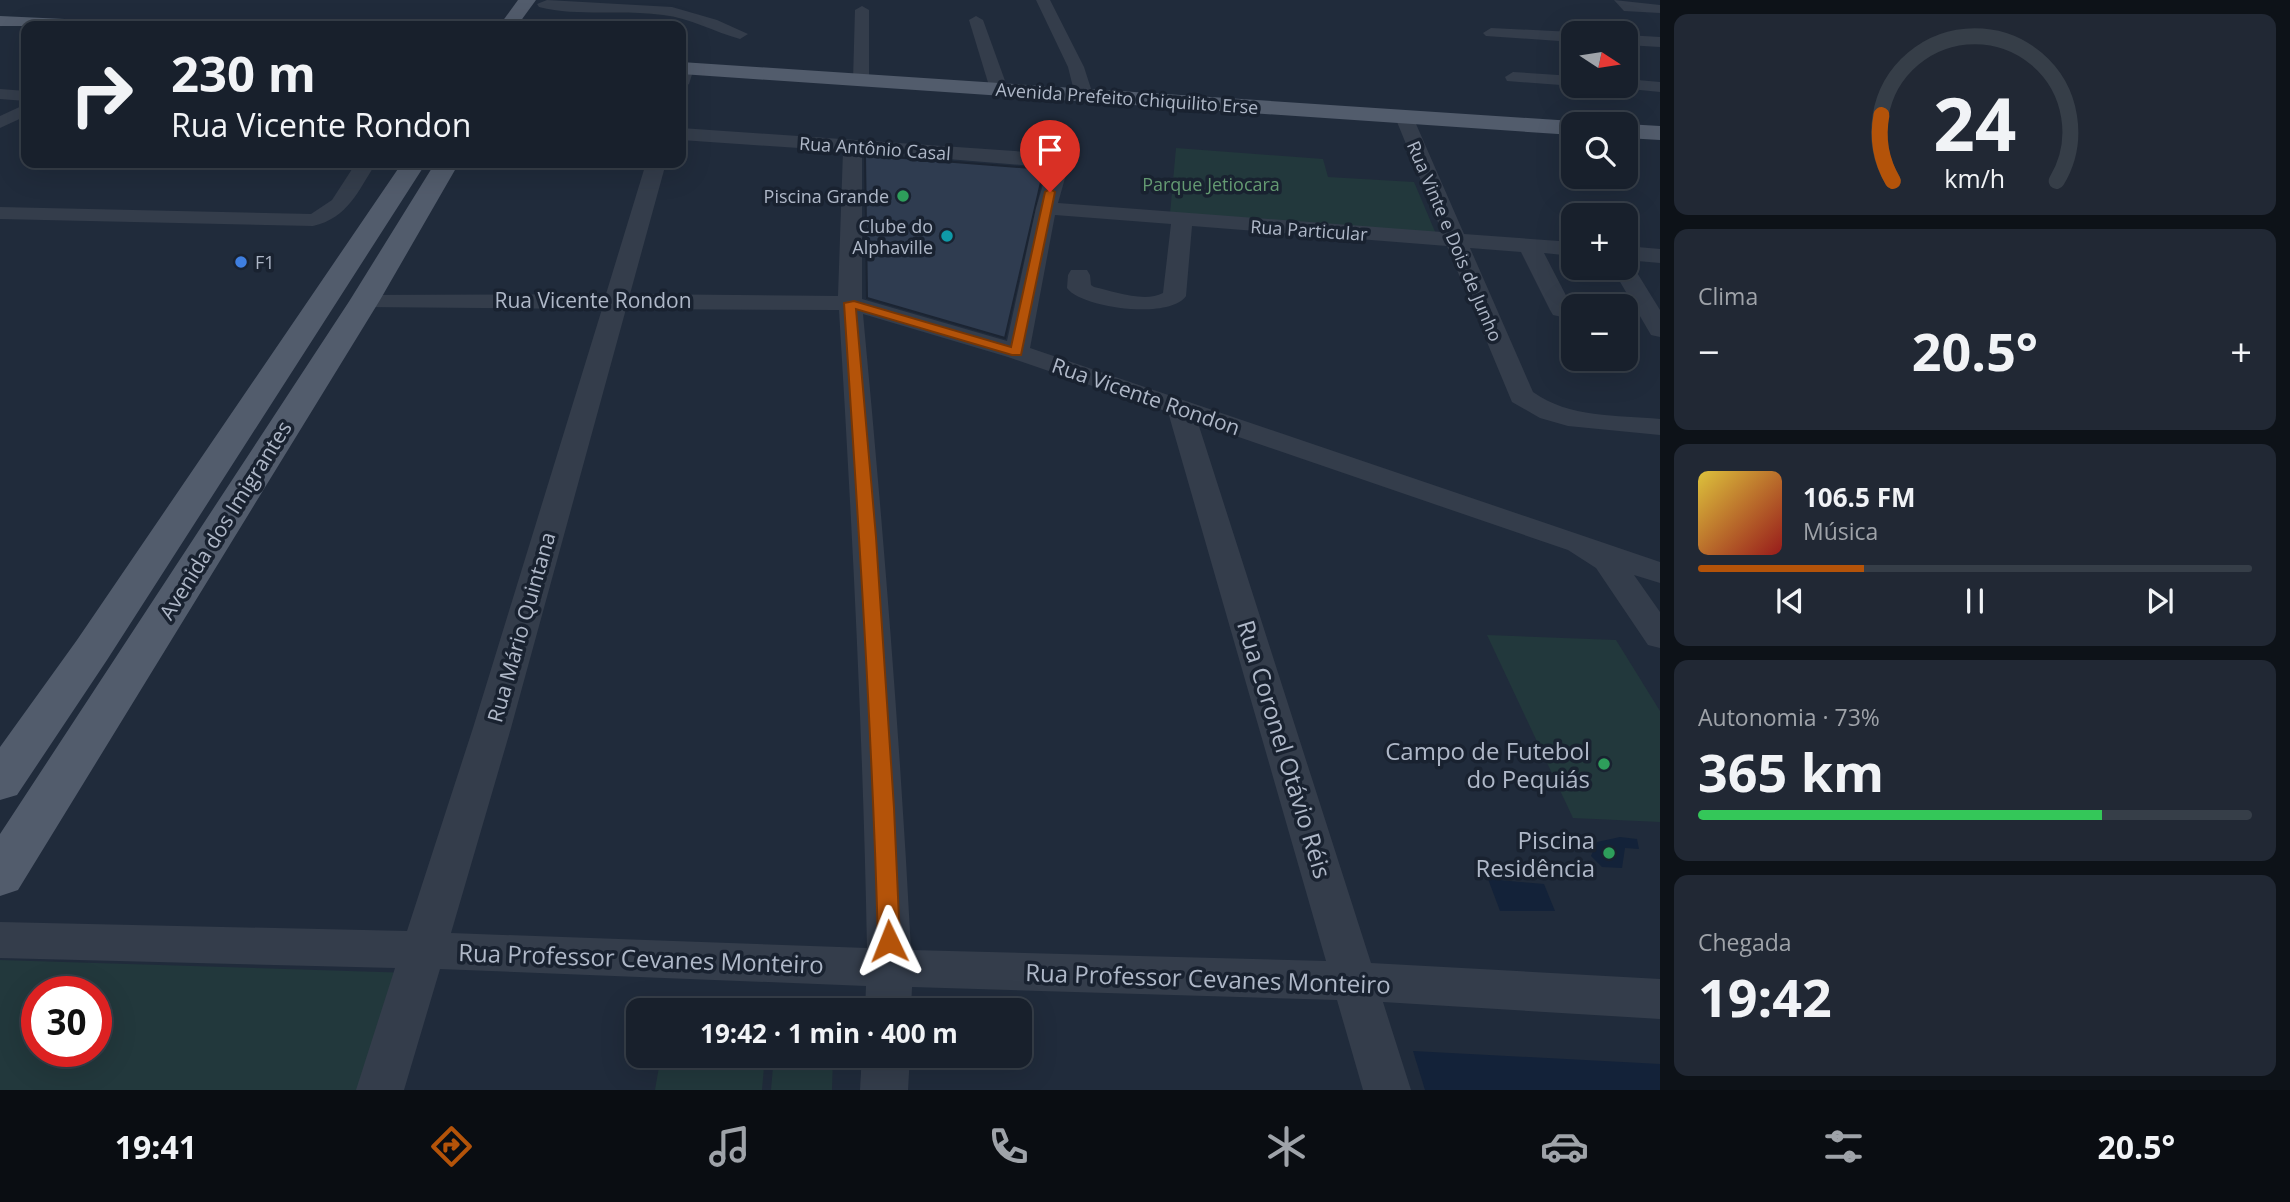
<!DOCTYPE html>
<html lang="pt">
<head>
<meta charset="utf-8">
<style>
	body { margin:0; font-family:"Open Sans",sans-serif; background:#212834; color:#f1f3f6; height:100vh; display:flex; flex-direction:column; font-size:26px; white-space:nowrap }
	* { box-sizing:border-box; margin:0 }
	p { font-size:23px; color:#9fa3a9 }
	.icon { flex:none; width:38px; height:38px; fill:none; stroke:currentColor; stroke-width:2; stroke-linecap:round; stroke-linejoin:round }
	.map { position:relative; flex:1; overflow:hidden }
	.side { display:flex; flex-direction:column; gap:14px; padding:14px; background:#0d1218; width:630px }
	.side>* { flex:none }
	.top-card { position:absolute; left:21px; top:21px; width:665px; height:147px; border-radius:14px; box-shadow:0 7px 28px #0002,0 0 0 2px #363e48; background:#18202c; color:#f1f3f6; overflow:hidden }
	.needle { width:46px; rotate:102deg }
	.tools { position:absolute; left:1561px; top:21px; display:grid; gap:14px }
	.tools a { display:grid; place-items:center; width:77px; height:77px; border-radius:14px; background:#18202c; box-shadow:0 7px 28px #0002,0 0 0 2px #363e48; font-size:35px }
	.speed { position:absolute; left:21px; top:976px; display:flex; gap:14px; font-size:35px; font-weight:700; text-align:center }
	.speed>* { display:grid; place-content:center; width:91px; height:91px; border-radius:50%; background:#18202c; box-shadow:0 7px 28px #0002,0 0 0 2px #363e48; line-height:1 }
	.speed .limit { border:10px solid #d22; background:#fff; color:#111 }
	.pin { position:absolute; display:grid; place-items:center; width:60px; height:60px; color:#fff; margin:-72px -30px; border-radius:50% 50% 50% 0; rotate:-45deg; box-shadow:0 0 7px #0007 }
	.pin .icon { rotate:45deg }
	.me { position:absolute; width:77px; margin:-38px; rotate:358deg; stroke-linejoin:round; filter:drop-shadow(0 0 5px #0008) }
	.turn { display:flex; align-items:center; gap:24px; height:147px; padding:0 35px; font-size:32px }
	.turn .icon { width:91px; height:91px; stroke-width:2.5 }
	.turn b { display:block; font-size:49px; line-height:60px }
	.big { font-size:52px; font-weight:700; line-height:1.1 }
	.side .tile { flex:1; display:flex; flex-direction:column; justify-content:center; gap:10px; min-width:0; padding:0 24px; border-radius:14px; background:#212834 }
	.side .dial { align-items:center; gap:0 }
	.dial svg { height:182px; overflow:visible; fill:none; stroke:#363e48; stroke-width:7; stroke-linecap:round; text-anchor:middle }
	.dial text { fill:#f1f3f6; stroke:none }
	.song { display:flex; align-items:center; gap:21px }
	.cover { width:84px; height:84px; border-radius:10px; background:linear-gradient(135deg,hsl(50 70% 55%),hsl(0 70% 35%)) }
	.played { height:7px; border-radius:4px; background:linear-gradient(90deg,#b45309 30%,#363e48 30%) }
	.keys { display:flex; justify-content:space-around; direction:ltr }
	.heat { display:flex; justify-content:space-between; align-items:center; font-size:38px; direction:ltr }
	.charge { height:10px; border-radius:5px; background:linear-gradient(90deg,#34c759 73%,#363e48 0) }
	.trip { position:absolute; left:626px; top:998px; width:406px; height:70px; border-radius:14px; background:#18202c; box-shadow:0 7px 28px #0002,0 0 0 2px #363e48; font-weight:700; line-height:70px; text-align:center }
	.tabs { display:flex; height:112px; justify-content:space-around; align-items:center; background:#0a0d12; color:#9fa3a9 }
	.tabs .icon { width:49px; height:49px }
	.tabs .active { color:#b45309 }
	.tabs b { font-size:32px; color:#f1f3f6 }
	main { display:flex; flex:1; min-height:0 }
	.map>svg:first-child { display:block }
	.green { fill:#22383c; fill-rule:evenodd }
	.water { fill:#132239 }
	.building { fill:#2f3c50; stroke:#1b2432; stroke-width:2 }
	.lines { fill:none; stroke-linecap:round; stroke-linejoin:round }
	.minor { fill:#343d4b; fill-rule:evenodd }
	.major { fill:#525c6c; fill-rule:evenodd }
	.route { fill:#b45309; stroke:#753606; stroke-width:2 }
	.leisure-dot { fill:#2e9e5b; stroke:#192230; stroke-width:2.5 }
	.culture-dot { fill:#0f9aa8; stroke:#192230; stroke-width:2.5 }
	.shop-dot { fill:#3f7fe0; stroke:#192230; stroke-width:2.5 }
	.labels { text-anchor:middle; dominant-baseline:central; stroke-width:7; stroke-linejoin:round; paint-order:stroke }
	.far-street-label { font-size:18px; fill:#afb8c8; stroke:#192230 }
	.far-park-label { font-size:18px; fill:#649a72; stroke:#192230 }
	.far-poi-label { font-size:18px; fill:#afb8c8; stroke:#192230; text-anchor:end }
	.street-label { font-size:21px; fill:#afb8c8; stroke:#192230 }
	.near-street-label { font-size:24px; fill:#afb8c8; stroke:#192230 }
	.near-poi-label { font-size:24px; fill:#afb8c8; stroke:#192230; text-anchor:end }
</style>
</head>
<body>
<main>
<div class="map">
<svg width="1660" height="1090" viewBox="0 0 1660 1090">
	<rect width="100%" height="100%" fill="#202b3b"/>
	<g class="green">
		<polygon points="1176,148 1323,159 1328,177 1414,182 1436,234 1170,214"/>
		<polygon points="1487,635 1616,640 1660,711 1660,822 1573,818"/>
		<path d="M0,960L412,973L374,1090H0ZM37,992H96V1052H37Z"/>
		<polygon points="661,1055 765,1055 762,1090 655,1090"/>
		<polygon points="774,1055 833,1055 832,1090 771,1090"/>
	</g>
	<g class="water">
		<polygon points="1620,837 1637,839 1639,849 1625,848 1622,868 1602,867 1591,856 1597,842"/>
		<polygon points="1488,879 1544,884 1555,911 1500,911"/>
		<polygon points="1413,1051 1660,1064 1660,1090 1425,1090"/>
	</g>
	<polygon class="building" points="865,155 1044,169 1005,338 867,298"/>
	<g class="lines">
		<g class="minor">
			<path d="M547,0L672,7L717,20L748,34L740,39C714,32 690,18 663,15C622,9 579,17 539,7L537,4Z"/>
			<polygon points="1036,0 1050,0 1084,67 1093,95 1090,99 1078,99 1075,95 1068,67"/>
			<polygon points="1614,0 1660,5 1660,13 1624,11"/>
			<polygon points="862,6 869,10 869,81 861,86 853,81 855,10"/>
			<polygon points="976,16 983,20 1008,89 1005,93 999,94 990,89 969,20"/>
			<polygon points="1491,28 1573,32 1577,33 1573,33 1573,42 1486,36 1483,33"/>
			<polygon points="1626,35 1660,37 1660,47 1626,45"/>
			<polygon points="686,63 694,68 689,84 681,89 681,64"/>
			<polygon points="1513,72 1573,76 1574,86 1507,81 1505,77"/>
			<polygon points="1626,79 1660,82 1660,92 1620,88 1619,86 1626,86"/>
			<polygon points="0,89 26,91 26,101 0,99"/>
			<polygon points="26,104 26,116 0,128 0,116"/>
			<path d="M1404,112L1413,117L1464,234L1573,242V256L1544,253L1573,309L1571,315L1562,317L1553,315L1550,310L1521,252L1470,248L1533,392C1569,418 1617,415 1660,419V435L1568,426L1540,418L1512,402L1447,246L1192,226L1186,296C1170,320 1081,308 1067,288L1068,275L1071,270H1087L1090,275L1091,285L1094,287C1113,291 1144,303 1163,293L1171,224L1055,215L1030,348L1660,562V583L1634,575L1660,612V648L1648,645L1596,568L1568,550L1198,423L1371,963L1660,979V1019L1383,1002L1411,1090H1363L1337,1000L912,987L911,1010H865L866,986L440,969L404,1090H356L395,968L0,958V922L407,931L473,728L602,309L365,307L357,305L353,300L357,295L606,294L646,163H666L630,294L838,296L843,151L681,140V128L1043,153L1061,159L1067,171L1058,203L1442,232L1395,117ZM862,152L1046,167L1047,171L1036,208L1007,341L862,299ZM626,309L839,310C852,523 863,735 867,948L451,933L511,728ZM863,314L1008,357L1168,412L1326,961L911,950C900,738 883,526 863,314Z"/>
			<path d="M356,163H376C358,191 348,218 313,226L0,219V207L311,214L332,200Z"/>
			<polygon points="1626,246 1660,249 1660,263 1626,260"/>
			<polygon points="1626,262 1631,263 1660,310 1660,337 1651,335 1612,268 1626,268"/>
			<polygon points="862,1055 910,1055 908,1090 860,1090"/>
		</g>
		<g class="major">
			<polygon points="518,0 536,0 517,26 499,26"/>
			<polygon points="0,16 86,20 95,26 0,26"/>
			<polygon points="681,62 1573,121 1582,124 1573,124 1573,135 681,74"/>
			<polygon points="1626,124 1660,126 1660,140 1626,138"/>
			<polygon points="402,163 426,163 107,660 17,795 0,800 0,747 77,640"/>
			<polygon points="435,163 459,163 380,300 18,890 0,896 0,834 350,300"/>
		</g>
	</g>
	<path class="route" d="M1050,189L1055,192L1021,355H1012L856,309L876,537L894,808L900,941L897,948L889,950L881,948L878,941C872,728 858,516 844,303L854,301L1011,347L1045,192Z"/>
	<g class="leisure-dot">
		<circle cx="903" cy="196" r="7"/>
		<circle cx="1604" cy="764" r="7"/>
		<circle cx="1609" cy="853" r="7"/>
	</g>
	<circle class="culture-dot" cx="947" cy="236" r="7"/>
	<circle class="shop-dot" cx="241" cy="262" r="7"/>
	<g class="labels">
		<g class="far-street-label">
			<text transform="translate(1127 98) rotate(4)">Avenida Prefeito Chiquilito Erse</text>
			<text transform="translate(875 148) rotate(4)">Rua Antônio Casal</text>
			<text transform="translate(1309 230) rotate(4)">Rua Particular</text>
			<text transform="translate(1455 241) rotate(67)">Rua Vinte e Dois de Junho</text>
		</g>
		<g class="far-park-label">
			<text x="1211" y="184">Parque Jetiocara</text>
		</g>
		<g class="far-poi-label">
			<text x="889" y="196">Piscina Grande</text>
			<text x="933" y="226">Clube do<tspan x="933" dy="21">Alphaville</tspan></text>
			<text x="255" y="262" text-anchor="start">F1</text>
		</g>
		<g class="street-label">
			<text x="593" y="300">Rua Vicente Rondon</text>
			<text transform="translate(1146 396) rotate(19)">Rua Vicente Rondon</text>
			<text transform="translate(225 520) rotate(-58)">Avenida dos Imigrantes</text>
			<text transform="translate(521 627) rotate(-74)">Rua Mário Quintana</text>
		</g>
		<g class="near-street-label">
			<text transform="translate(1285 749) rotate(73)">Rua Coronel Otávio Réis</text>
			<text transform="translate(641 958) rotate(2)">Rua Professor Cevanes Monteiro</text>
			<text transform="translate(1208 978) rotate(2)">Rua Professor Cevanes Monteiro</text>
		</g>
		<g class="near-poi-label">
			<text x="1590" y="750">Campo de Futebol<tspan x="1590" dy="28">do Pequiás</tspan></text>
			<text x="1595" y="839">Piscina<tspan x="1595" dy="28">Residência</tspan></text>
		</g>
	</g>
</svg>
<div class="tools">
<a><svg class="needle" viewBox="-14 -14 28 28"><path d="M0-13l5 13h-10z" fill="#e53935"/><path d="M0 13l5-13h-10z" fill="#9fa3a9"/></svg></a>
<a><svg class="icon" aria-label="search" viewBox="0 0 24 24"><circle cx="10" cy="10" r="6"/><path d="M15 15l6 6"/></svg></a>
<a>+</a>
<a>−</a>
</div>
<div class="speed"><div class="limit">30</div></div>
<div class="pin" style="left:1050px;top:192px;background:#d93025"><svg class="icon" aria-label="arrive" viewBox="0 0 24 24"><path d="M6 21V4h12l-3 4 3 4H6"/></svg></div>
<svg class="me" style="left:889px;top:941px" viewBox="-20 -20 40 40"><path d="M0-17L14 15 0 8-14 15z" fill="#b45309" stroke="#fff" stroke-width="4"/></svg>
<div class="trip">19:42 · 1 min · 400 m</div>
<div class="top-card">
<div class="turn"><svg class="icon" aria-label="right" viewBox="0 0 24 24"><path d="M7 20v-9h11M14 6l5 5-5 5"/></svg><div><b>230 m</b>Rua Vicente Rondon</div></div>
</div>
</div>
<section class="side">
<div class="tile dial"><svg viewBox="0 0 100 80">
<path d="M14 69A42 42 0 1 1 86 69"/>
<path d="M14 69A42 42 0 0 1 9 40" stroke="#b45309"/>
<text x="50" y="56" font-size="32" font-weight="700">24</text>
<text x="50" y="72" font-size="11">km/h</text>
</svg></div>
<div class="tile"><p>Clima</p>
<div class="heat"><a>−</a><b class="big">20.5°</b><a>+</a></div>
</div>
<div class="tile">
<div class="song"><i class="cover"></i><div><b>106.5 FM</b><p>Música</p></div></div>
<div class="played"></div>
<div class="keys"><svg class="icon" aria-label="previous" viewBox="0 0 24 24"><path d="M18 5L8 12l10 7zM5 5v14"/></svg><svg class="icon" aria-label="pause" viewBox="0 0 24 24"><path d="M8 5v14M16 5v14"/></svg><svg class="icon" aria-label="next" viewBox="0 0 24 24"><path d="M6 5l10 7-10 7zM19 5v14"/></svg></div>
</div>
<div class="tile"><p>Autonomia · 73%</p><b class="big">365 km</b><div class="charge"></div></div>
<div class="tile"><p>Chegada</p><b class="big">19:42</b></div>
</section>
</main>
<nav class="tabs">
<b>19:41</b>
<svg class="icon active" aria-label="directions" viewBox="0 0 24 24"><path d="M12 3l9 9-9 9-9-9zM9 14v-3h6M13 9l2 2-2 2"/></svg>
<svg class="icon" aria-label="music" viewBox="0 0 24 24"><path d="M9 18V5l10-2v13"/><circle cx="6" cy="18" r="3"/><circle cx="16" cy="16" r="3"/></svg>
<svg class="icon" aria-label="phone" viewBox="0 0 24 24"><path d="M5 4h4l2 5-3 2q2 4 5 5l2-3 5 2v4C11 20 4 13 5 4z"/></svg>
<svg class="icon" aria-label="climate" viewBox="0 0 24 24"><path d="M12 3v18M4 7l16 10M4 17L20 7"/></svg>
<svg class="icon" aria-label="car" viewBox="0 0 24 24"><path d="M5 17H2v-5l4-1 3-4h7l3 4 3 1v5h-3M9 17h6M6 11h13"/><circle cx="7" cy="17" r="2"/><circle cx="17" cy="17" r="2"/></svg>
<svg class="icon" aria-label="filters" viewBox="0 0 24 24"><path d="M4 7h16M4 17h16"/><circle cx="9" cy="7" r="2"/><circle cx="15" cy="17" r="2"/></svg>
<b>20.5°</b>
</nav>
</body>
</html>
